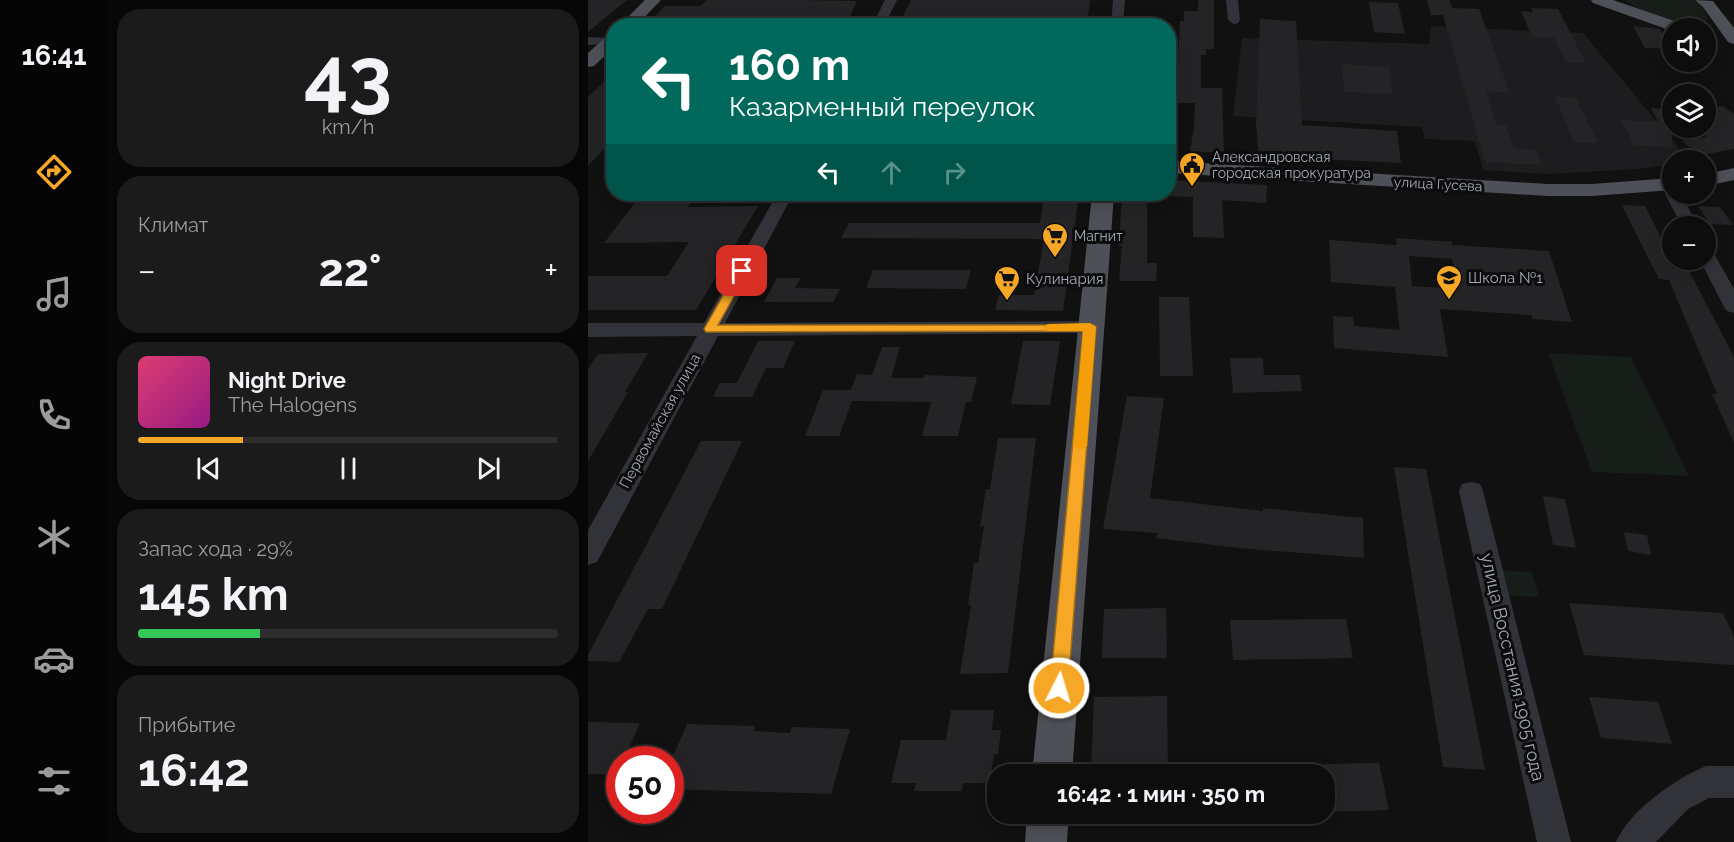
<!DOCTYPE html>
<html lang="ru">
<head>
<meta charset="utf-8">
<style>
	body { margin:0; font-family:Raleway,sans-serif; background:#1b1b1c; color:#f1f3f6; height:100vh; display:flex; flex-direction:column; font-size:22px; white-space:nowrap }
	* { box-sizing:border-box; margin:0 }
	p { font-size:20px; color:#9a9c9e }
	.icon { flex:none; width:33px; height:33px; fill:none; stroke:currentColor; stroke-width:2; stroke-linecap:round; stroke-linejoin:round }
	.map { position:relative; flex:1; overflow:hidden }
	.panel { display:flex; flex-direction:column; gap:9px; padding:9px; background:#070708; width:480px }
	.panel>* { flex:none }
	.hud { position:absolute; left:18px; top:18px; width:570px; height:183px; border-radius:24px; box-shadow:0 3px 15px #0003,0 0 0 2px #2d2d2e; background:#00695c; color:#fff; overflow:hidden }
	.controls { position:absolute; left:1074px; top:18px; display:grid; gap:12px }
	.controls a { display:grid; place-items:center; width:54px; height:54px; border-radius:50%; background:#0d0d0e; box-shadow:0 3px 15px #0003,0 0 0 2px #2d2d2e; font-size:30px }
	.speed { position:absolute; left:18px; top:746px; display:flex; gap:12px; font-size:30px; font-weight:700; text-align:center }
	.speed>* { display:grid; place-content:center; width:78px; height:78px; border-radius:50%; background:#0d0d0e; box-shadow:0 3px 15px #0003,0 0 0 2px #2d2d2e; line-height:1 }
	.speed .limit { border:9px solid #d22; background:#fff; color:#111 }
	.pin { position:absolute; display:grid; place-items:center; width:51px; height:51px; color:#fff; margin:-26px; border-radius:12px; box-shadow:0 3px 9px #0006 }
	.me { position:absolute; width:66px; margin:-33px; rotate:5deg; stroke-linejoin:round; filter:drop-shadow(0 0 4px #0008) }
	.turn { display:flex; align-items:center; gap:21px; height:126px; padding:0 24px; font-size:27px }
	.turn .icon { width:78px; height:78px; stroke-width:2.5 }
	.turn b { display:block; font-size:42px; line-height:51px }
	.lanes { display:flex; align-items:center; height:57px; padding:0 24px; background:#0003; justify-content:center; gap:30px; direction:ltr }
	.lanes .off { opacity:.35 }
	.big { font-size:45px; font-weight:700; line-height:1.1 }
	.panel .tile { flex:1; display:flex; flex-direction:column; justify-content:center; gap:9px; min-width:0; padding:0 21px; border-radius:24px; background:#1b1b1c }
	.panel .dial { align-items:center; gap:0 }
	.dial b { font-size:78px; line-height:1 }
	.song { display:flex; align-items:center; gap:18px }
	.cover { width:72px; height:72px; border-radius:9px; background:linear-gradient(135deg,hsl(340 70% 55%),hsl(310 70% 35%)) }
	.played { height:6px; border-radius:3px; background:linear-gradient(90deg,#f6a725 25%,#2d2d2e 25%) }
	.keys { display:flex; justify-content:space-around; direction:ltr }
	.heat { display:flex; justify-content:space-between; align-items:center; font-size:33px; direction:ltr }
	.charge { height:9px; border-radius:4px; background:linear-gradient(90deg,#34c759 29%,#2d2d2e 0) }
	.trip { position:absolute; left:399px; top:764px; width:348px; height:60px; border-radius:24px; background:#0d0d0e; box-shadow:0 3px 15px #0003,0 0 0 2px #2d2d2e; font-weight:700; line-height:60px; text-align:center }
	main { display:flex; flex:1; min-height:0 }
	.tabs { display:flex; flex-direction:column; width:108px; justify-content:space-around; align-items:center; background:#050506; color:#9a9c9e }
	.tabs .icon { width:42px; height:42px }
	.tabs .selected { color:#f6a725 }
	.tabs b { font-size:27px; color:#f1f3f6 }
	.map>svg:first-child { display:block }
	.built { fill:#1d1d1f }
	.green { fill:#171d18 }
	.building { fill:#242427; fill-rule:evenodd }
	.lines { fill:none; stroke-linecap:round; stroke-linejoin:round }
	.minor { fill:#323338; fill-rule:evenodd }
	.major { fill:#4e5057; fill-rule:evenodd }
	.route { fill:#f6a725; stroke:#a06d18; stroke-width:1.5 }
	.slow { fill:#f59e0b }
	.labels { text-anchor:middle; dominant-baseline:central; stroke-width:6; stroke-linejoin:round; paint-order:stroke }
	.far-poi-label { font-size:14px; fill:#a2a8b4; stroke:#0c0c0d; text-anchor:start }
	.far-street-label { font-size:14px; fill:#a2a8b4; stroke:#0c0c0d }
	.poi-label { font-size:15px; fill:#a2a8b4; stroke:#0c0c0d; text-anchor:start }
	.street-label { font-size:15px; fill:#a2a8b4; stroke:#0c0c0d }
	.near-street-label { font-size:18px; fill:#a2a8b4; stroke:#0c0c0d }
</style>
</head>
<body>
<main>
<nav class="tabs">
<b>16:41</b>
<svg class="icon selected" aria-label="directions" viewBox="0 0 24 24"><path d="M12 3l9 9-9 9-9-9zM9 14v-3h6M13 9l2 2-2 2"/></svg>
<svg class="icon" aria-label="music" viewBox="0 0 24 24"><path d="M9 18V5l10-2v13"/><circle cx="6" cy="18" r="3"/><circle cx="16" cy="16" r="3"/></svg>
<svg class="icon" aria-label="phone" viewBox="0 0 24 24"><path d="M5 4h4l2 5-3 2q2 4 5 5l2-3 5 2v4C11 20 4 13 5 4z"/></svg>
<svg class="icon" aria-label="climate" viewBox="0 0 24 24"><path d="M12 3v18M4 7l16 10M4 17L20 7"/></svg>
<svg class="icon" aria-label="car" viewBox="0 0 24 24"><path d="M5 17H2v-5l4-1 3-4h7l3 4 3 1v5h-3M9 17h6M6 11h13"/><circle cx="7" cy="17" r="2"/><circle cx="17" cy="17" r="2"/></svg>
<svg class="icon" aria-label="filters" viewBox="0 0 24 24"><path d="M4 7h16M4 17h16"/><circle cx="9" cy="7" r="2"/><circle cx="15" cy="17" r="2"/></svg>
</nav>
<section class="panel">
<div class="tile dial"><b>43</b><p>km/h</p></div>
<div class="tile"><p>Климат</p>
<div class="heat"><a>−</a><b class="big">22°</b><a>+</a></div>
</div>
<div class="tile">
<div class="song"><i class="cover"></i><div><b>Night Drive</b><p>The Halogens</p></div></div>
<div class="played"></div>
<div class="keys"><svg class="icon" aria-label="previous" viewBox="0 0 24 24"><path d="M18 5L8 12l10 7zM5 5v14"/></svg><svg class="icon" aria-label="pause" viewBox="0 0 24 24"><path d="M8 5v14M16 5v14"/></svg><svg class="icon" aria-label="next" viewBox="0 0 24 24"><path d="M6 5l10 7-10 7zM19 5v14"/></svg></div>
</div>
<div class="tile"><p>Запас хода · 29%</p><b class="big">145 km</b><div class="charge"></div></div>
<div class="tile"><p>Прибытие</p><b class="big">16:42</b></div>
</section>
<div class="map">
<svg width="1146" height="842" viewBox="0 0 1146 842">
	<rect width="100%" height="100%" fill="#111112"/>
	<polygon class="built" points="843,26 995,33 1101,160 1084,160 1084,165 1051,169 958,174 895,170 887,141 837,139 834,127 645,116 654,38 841,44"/>
	<g class="green">
		<path d="M1038,0H1106L1112,4L1120,19C1108,32 1048,13 1038,0Z"/>
		<polygon points="960,353 1043,357 1101,476 1004,472"/>
		<polygon points="909,570 944,572 951,597 915,595"/>
	</g>
	<g class="building">
		<polygon points="0,0 39,0 0,32"/>
		<polygon points="119,0 209,0 269,1 258,26 58,26 77,6 113,6"/>
		<polygon points="323,0 502,0 499,26 310,26"/>
		<polygon points="610,0 626,0 626,49 618,49 618,55 613,55 613,88 634,88 636,153 602,151 606,128 607,103 588,103 592,21 596,21 596,11 610,11"/>
		<polygon points="839,0 861,0 864,8 891,9 922,93 898,91 908,125 918,125 926,148 948,150 954,165 897,162 855,15 843,15"/>
		<polygon points="781,2 810,3 817,34 786,32"/>
		<polygon points="943,8 970,9 998,63 978,62 966,38 944,37 933,11 945,12"/>
		<polygon points="672,19 708,21 714,125 809,131 813,163 671,156 668,126"/>
		<polygon points="1045,26 1072,29 1084,49 1057,48"/>
		<polygon points="754,64 801,67 805,94 756,92"/>
		<polygon points="26,72 26,138 0,166 0,97"/>
		<polygon points="967,97 988,98 1010,143 986,142"/>
		<polygon points="1134,106 1146,114 1146,149 1113,155 1093,141 1118,137 1118,109"/>
		<polygon points="1063,108 1080,109 1084,117 1084,148 1046,145 1033,120 1070,122"/>
		<polygon points="580,180 679,185 678,203 634,200 636,238 605,237 605,197 580,196"/>
		<polygon points="54,194 109,194 100,207 170,206 108,310 0,310 0,276 79,276 101,242 16,243"/>
		<polygon points="463,194 491,194 475,311 407,310 411,295 446,295 456,239 253,238 261,223 452,223 455,203 462,203"/>
		<polygon points="534,194 559,194 559,263 569,263 568,281 531,281 534,246 531,246"/>
		<polygon points="1034,205 1057,206 1073,238 1084,239 1084,268 1100,269 1146,357 1146,442 1124,394 1129,394 1081,280 1071,279"/>
		<polygon points="1110,206 1132,207 1145,225 1122,224"/>
		<path d="M808,238L864,242V245L961,251L984,322L945,319L943,315L852,309L860,357L746,348L745,316L765,317L766,326L812,330L807,287L743,282L741,240L809,245ZM821,256L864,259L871,289L824,286Z"/>
		<polygon points="285,270 383,270 378,289 278,288"/>
		<polygon points="189,278 213,278 207,288 252,289 245,302 176,302"/>
		<polygon points="571,297 601,297 605,376 572,376"/>
		<polygon points="170,341 207,341 195,368 178,368 164,397 125,397 132,383 149,383"/>
		<polygon points="435,341 472,341 462,405 423,404"/>
		<polygon points="294,347 312,347 303,378 336,378 337,375 389,377 383,402 378,402 370,436 334,436 343,402 264,401 251,436 217,436 235,390 263,390 269,374 284,375"/>
		<polygon points="60,353 37,392 40,392 0,461 0,369 10,354"/>
		<polygon points="642,358 675,358 676,375 712,375 714,391 645,393"/>
		<polygon points="539,396 576,398 562,498 675,511 675,508 775,518 776,558 651,548 568,538 569,533 515,529"/>
		<polygon points="410,438 448,438 420,673 372,674 383,605 380,605 386,563 390,563 396,526 392,526 398,489 402,489"/>
		<polygon points="113,441 154,441 74,609 60,609 31,662 0,661 0,655"/>
		<polygon points="806,467 838,469 897,770 855,767"/>
		<polygon points="955,496 977,499 988,548 965,545"/>
		<polygon points="1036,532 1059,535 1063,555 1040,551"/>
		<polygon points="981,603 1135,613 1146,637 1146,665 996,655"/>
		<polygon points="578,608 579,658 514,658 516,609"/>
		<polygon points="758,619 765,658 645,660 642,620"/>
		<polygon points="579,696 580,774 503,774 506,697"/>
		<polygon points="1001,697 1070,702 1084,744 1013,738"/>
		<polygon points="363,710 406,710 404,730 413,730 410,754 406,754 402,783 375,783 374,791 326,791 328,783 303,783 313,740 358,740"/>
		<polygon points="0,722 52,723 36,759 32,759 29,774 0,774"/>
		<polygon points="99,724 167,726 166,731 202,733 204,727 262,729 243,794 82,789 82,763"/>
		<polygon points="791,763 801,810 736,812 736,764"/>
	</g>
	<g class="lines">
		<g class="minor">
			<polygon points="297,0 309,0 296,26 284,26"/>
			<polygon points="525,0 537,0 535,26 523,26"/>
			<polygon points="638,0 650,0 652,20 650,23 646,24 640,20"/>
			<polygon points="0,37 26,38 26,44 0,45"/>
			<polygon points="1084,189 1084,194 1093,194 1110,226 1094,226 1077,194"/>
			<polygon points="189,194 205,194 137,323 502,321 509,322 512,327 509,332 502,333 130,336 9,562 0,565 0,530 109,336 0,337 0,323 116,323"/>
			<polygon points="1118,249 1124,250 1146,289 1146,313 1139,311 1136,307 1112,260 1118,260"/>
			<polygon points="883,482 892,484 895,491 983,842 949,842 871,491 874,484"/>
			<path d="M1118,766H1146V798H1121L1100,809L1068,842H1028C1042,810 1087,779 1118,766Z"/>
		</g>
		<g class="major">
			<polygon points="57,0 73,0 48,26 31,26"/>
			<polygon points="1003,0 1025,0 1098,25 1100,28 1084,28 1084,31 1005,3"/>
			<polygon points="1107,0 1125,1 1146,28 1146,44 1140,42 1115,7"/>
			<polygon points="26,33 26,47 6,66 0,67 0,53 20,35"/>
			<polygon points="580,161 960,184 1004,184 1084,178 1084,190 1004,196 960,196 580,173"/>
			<polygon points="1146,168 1146,180 1118,186 1118,174"/>
			<polygon points="504,194 526,194 484,774 444,774"/>
			<polygon points="439,813 481,813 479,842 437,842"/>
		</g>
	</g>
	<polygon class="route" points="154,268 160,271 130,325 506,325 508,327 480,688 477,694 471,696 465,694 462,688 495,331 118,332 116,329 149,271"/>
	<polygon class="slow" points="502,323 508,327 499,446 492,451 485,446 495,331 460,331 454,328 460,324"/>
	<defs>
		<symbol id="civic-pin" viewBox="-11 -11 22 30"><path d="M0 17L-7.5 6A9.5 9.5 0 1 1 7.5 6Z" fill="#f6a725" stroke="#0c0c0d"/><path d="M-.6-6.5H3V-4.5H.6V-3L4-1V1h2V6H-6V1h2V-1L-.6-3ZM-1.2 2.5V6h2.4V2.5Z" fill="#111"/></symbol>
		<symbol id="supermarket-pin" viewBox="-11 -11 22 30"><path d="M0 17L-7.5 6A9.5 9.5 0 1 1 7.5 6Z" fill="#f6a725" stroke="#0c0c0d"/><path d="M-6-5.5h2.5l.6 2H6L4.5 2H-2.5L-4.4-4H-6ZM-1.5 3.2a1.3 1.3 0 1 0 .1 0ZM3 3.2a1.3 1.3 0 1 0 .1 0Z" fill="#111"/></symbol>
		<symbol id="school-pin" viewBox="-11 -11 22 30"><path d="M0 17L-7.5 6A9.5 9.5 0 1 1 7.5 6Z" fill="#f6a725" stroke="#0c0c0d"/><path d="M0-5L7-2L0 1L-7-2ZM-4 1L0 2.5L4 1V4Q0 6-4 4Z" fill="#111"/></symbol>
	</defs>
	<g fill-rule="evenodd">
		<use href="#civic-pin" x="589" y="150" width="30" height="40"/>
		<use href="#supermarket-pin" x="452" y="221" width="30" height="40"/>
		<use href="#school-pin" x="846" y="263" width="30" height="40"/>
		<use href="#supermarket-pin" x="404" y="264" width="30" height="40"/>
	</g>
	<g class="labels">
		<g class="far-poi-label">
			<text x="624" y="157">Александровская<tspan x="624" dy="16">городская прокуратура</tspan></text>
			<text x="486" y="236">Магнит</text>
		</g>
		<g class="far-street-label">
			<text transform="translate(850 184) rotate(3)">улица Гусева</text>
		</g>
		<g class="poi-label">
			<text x="880" y="278">Школа №1</text>
			<text x="438" y="279">Кулинария</text>
		</g>
		<g class="street-label">
			<text transform="translate(72 421) rotate(-61)">Первомайская улица</text>
		</g>
		<g class="near-street-label">
			<text transform="translate(925 667) rotate(77)">улица Восстания 1905 года</text>
		</g>
	</g>
</svg>
<div class="controls">
<a><svg class="icon" aria-label="sound" viewBox="0 0 24 24"><path d="M4 9h4l5-4v14l-5-4H4zM17 9q2 3 0 6"/></svg></a>
<a><svg class="icon" aria-label="layers" viewBox="0 0 24 24"><path d="M12 4l9 5-9 5-9-5zM3 14l9 5 9-5"/></svg></a>
<a>+</a>
<a>−</a>
</div>
<div class="speed"><div class="limit">50</div></div>
<div class="pin" style="left:154px;top:271px;background:#d93025"><svg class="icon" aria-label="arrive" viewBox="0 0 24 24"><path d="M6 21V4h12l-3 4 3 4H6"/></svg></div>
<svg class="me" style="left:471px;top:688px" viewBox="-20 -20 40 40"><circle r="17" fill="#f6a725" stroke="#fff" stroke-width="3"/><path d="M0-11L8 9 0 5-8 9z" fill="#fff"/></svg>
<div class="trip">16:42 · 1 мин · 350 m</div>
<div class="hud">
<div class="turn"><svg class="icon" aria-label="left" viewBox="0 0 24 24"><path d="M17 20v-9H6M10 6l-5 5 5 5"/></svg><div><b>160 m</b>Казарменный переулок</div></div>
<div class="lanes"><svg class="icon" aria-label="left" viewBox="0 0 24 24"><path d="M17 20v-9H6M10 6l-5 5 5 5"/></svg><svg class="icon off" aria-label="ahead" viewBox="0 0 24 24"><path d="M12 20V5M6 11l6-6 6 6"/></svg><svg class="icon off" aria-label="right" viewBox="0 0 24 24"><path d="M7 20v-9h11M14 6l5 5-5 5"/></svg></div>
</div>
</div>
</main>
</body>
</html>
